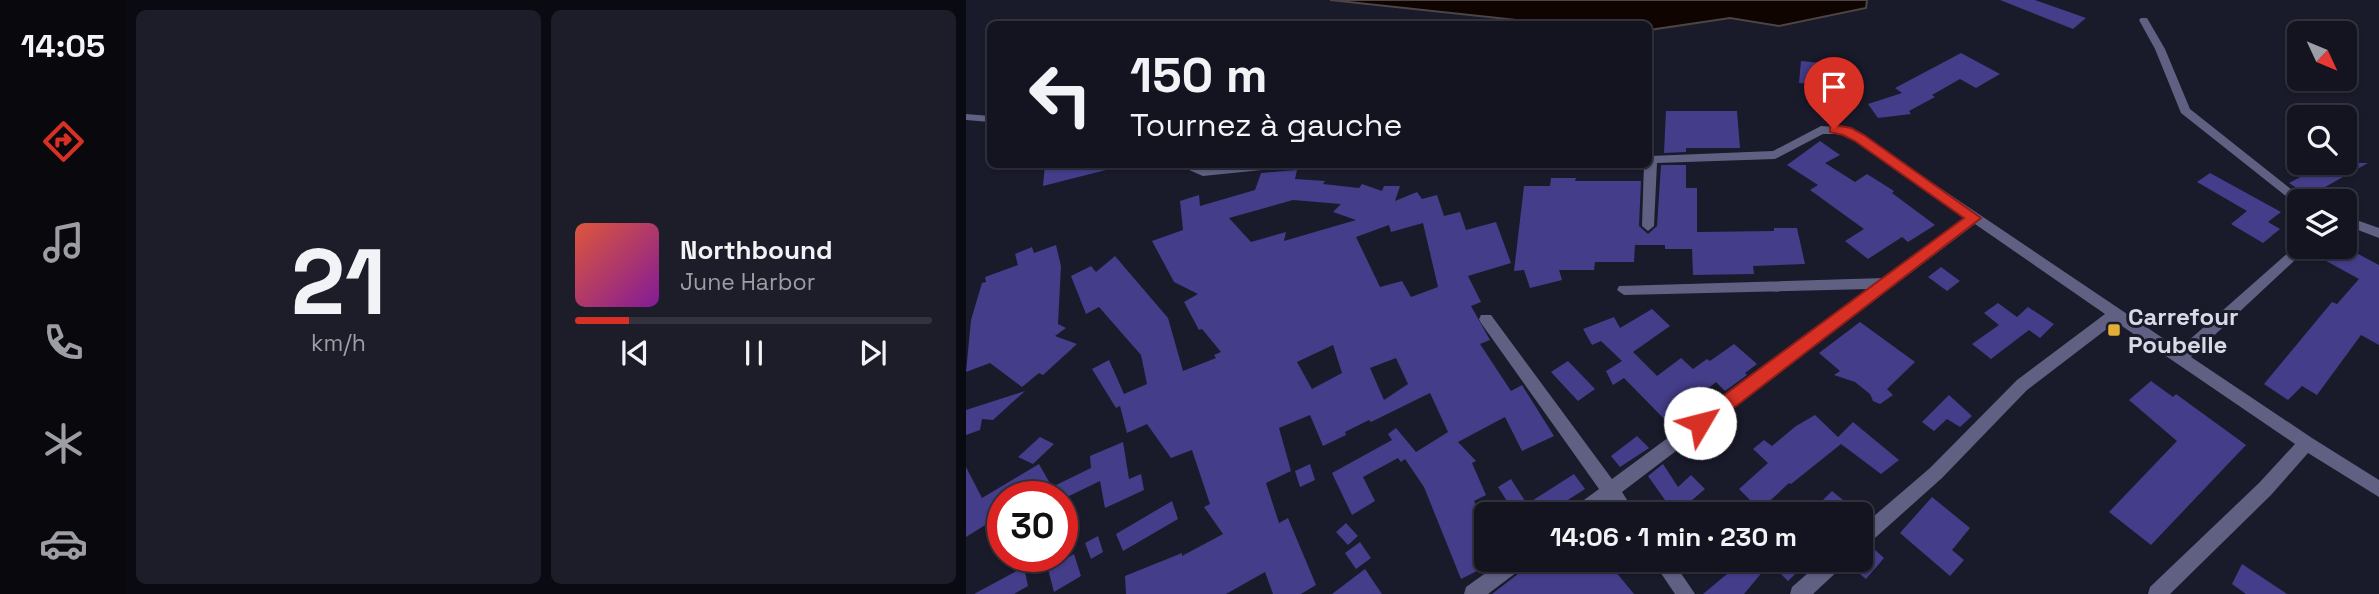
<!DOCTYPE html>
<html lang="fr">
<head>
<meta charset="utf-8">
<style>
	body { margin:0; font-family:"Space Grotesk",sans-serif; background:#1c1d29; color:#f1f3f6; height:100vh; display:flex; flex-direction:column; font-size:26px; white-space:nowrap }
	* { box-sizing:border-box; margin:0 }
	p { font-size:23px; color:#9d9ea5 }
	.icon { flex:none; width:38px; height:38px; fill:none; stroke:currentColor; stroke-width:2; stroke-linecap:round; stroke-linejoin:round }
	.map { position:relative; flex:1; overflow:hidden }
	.side { display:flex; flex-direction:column; gap:10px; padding:10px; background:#0a0b12; width:840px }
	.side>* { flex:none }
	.top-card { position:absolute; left:21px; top:21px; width:665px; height:147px; border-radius:10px; box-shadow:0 2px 5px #0004,0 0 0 2px #32333e; background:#131420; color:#f1f3f6; overflow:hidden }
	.needle { width:46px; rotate:134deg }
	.fabs { position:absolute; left:1321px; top:21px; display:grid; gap:14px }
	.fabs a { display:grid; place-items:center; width:70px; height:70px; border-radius:10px; background:#131420; box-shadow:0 2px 5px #0004,0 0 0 2px #32333e; font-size:35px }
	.speed { position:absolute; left:21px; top:481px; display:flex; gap:14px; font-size:35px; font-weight:700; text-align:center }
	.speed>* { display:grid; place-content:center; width:91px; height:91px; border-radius:50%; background:#131420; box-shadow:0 2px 5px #0004,0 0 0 2px #32333e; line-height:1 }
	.speed .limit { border:10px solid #d22; background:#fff; color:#111 }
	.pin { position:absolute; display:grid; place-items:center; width:60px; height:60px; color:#fff; margin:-72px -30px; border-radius:50% 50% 50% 0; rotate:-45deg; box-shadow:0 0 7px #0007 }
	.pin .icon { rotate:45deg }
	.me { position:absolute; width:77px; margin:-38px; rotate:53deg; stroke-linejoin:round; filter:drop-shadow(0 0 5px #0008) }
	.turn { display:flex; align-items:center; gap:24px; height:147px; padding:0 28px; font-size:32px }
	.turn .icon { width:91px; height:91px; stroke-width:2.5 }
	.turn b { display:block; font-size:49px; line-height:60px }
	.side .widget { flex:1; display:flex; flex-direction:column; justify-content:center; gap:10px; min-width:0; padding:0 24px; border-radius:10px; background:#1c1d29 }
	.side .dial { align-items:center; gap:0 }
	.dial b { font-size:91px; line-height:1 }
	.song { display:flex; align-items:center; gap:21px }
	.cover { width:84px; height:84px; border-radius:10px; background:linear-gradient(135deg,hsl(10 70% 55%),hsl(290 70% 35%)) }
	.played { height:7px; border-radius:4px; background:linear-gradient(90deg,#d93025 15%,#32333e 15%) }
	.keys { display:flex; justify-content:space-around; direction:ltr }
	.side .tiles { flex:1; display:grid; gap:10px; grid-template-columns:repeat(2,1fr) }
	.trip { position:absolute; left:508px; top:502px; width:399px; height:70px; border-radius:10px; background:#131420; box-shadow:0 2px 5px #0004,0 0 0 2px #32333e; font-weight:700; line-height:70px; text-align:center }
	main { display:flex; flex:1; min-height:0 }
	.menu { display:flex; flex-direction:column; width:126px; justify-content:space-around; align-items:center; background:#08080d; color:#9d9ea5 }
	.menu .icon { width:49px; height:49px }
	.menu .selected { color:#d93025 }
	.menu b { font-size:32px; color:#f1f3f6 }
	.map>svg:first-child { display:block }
	.water { fill:#0f0400; stroke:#4c4445; stroke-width:2 }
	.building { fill:#443d8a; fill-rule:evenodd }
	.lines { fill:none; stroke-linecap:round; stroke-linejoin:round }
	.street { fill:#606083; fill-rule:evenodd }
	.route { fill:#d93025; stroke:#8d1f18; stroke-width:2 }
	.poi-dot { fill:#e3ae35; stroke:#191a2a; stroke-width:2.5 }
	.labels { text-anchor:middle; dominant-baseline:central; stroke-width:6; stroke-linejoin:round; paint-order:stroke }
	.poi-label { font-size:24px; font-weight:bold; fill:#d9dae6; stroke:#191a2a; text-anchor:start }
</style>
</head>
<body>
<main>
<nav class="menu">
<b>14:05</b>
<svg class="icon selected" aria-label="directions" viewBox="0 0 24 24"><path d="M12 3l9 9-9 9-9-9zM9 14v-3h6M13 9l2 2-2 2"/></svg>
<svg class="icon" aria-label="music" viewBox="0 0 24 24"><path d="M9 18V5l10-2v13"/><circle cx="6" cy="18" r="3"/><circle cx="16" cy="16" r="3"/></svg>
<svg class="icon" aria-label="phone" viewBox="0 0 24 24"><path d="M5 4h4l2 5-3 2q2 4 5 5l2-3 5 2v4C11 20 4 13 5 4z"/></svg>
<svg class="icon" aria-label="climate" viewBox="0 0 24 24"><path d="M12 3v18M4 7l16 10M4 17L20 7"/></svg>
<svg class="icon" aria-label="car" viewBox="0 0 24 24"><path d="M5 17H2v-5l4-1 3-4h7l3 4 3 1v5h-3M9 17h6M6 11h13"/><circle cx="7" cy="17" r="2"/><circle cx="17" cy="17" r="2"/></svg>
</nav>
<section class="side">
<div class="tiles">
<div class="widget dial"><b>21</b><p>km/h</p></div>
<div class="widget">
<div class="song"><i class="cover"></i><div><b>Northbound</b><p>June Harbor</p></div></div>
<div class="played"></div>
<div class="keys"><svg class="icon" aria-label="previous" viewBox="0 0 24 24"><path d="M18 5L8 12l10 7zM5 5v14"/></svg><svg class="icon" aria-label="pause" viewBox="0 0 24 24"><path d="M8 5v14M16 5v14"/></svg><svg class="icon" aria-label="next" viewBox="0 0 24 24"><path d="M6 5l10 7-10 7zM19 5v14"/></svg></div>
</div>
</div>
</section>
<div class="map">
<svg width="1413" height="594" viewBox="0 0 1413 594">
	<rect width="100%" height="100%" fill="#191a2a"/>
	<polygon class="water" points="364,0 901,0 900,8 813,26 764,18 683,30 682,24 587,24"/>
	<g class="building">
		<polygon points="1034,0 1069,0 1120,18 1107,29"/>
		<polygon points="995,53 1034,74 1010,88 994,79 966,95 969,97 943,111 945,114 912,118 902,104 936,93 929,88"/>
		<polygon points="835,61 866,64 865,85 833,83"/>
		<polygon points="700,111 771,111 774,148 720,148 720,152 698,153"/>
		<polygon points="854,141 874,155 859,163 889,182 901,174 928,191 926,193 969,225 942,242 936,237 902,259 879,241 898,229 844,190 852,185 821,165"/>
		<polygon points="1361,163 1402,163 1343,196 1323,183"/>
		<polygon points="79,164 140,164 140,170 77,186"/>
		<polygon points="695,165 720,165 720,188 731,188 731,232 808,231 808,228 831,228 839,264 787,266 788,274 727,275 726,249 699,249 699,245 669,245 668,262 629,262 628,270 593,270 596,280 564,288 558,270 548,271 558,186 584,186 585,178 610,178 609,181 675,181 673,226 682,234 691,226"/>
		<path d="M331,170L329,179L359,181L357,184L393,188L396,184L416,191L418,186H434L429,201L451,192L456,199L471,195L478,216L494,212L500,230L530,222L545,263L502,276L515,302L505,306L524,340L514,344L545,391L556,385L588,436L556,451L539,417L492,442L510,461L506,463L520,495L508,501L520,527V560L525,564L495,579L458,487L439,459L435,462L432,458L397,477L409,501L386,515L366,473L426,440L422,434L430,428L450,452L482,432L464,393L405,422L403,420L379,432L380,435L357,446L344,415L313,428L325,471L300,483L313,523L322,518L350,585L335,594H307L299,572L260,594H160L159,576L216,553V556L257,534L238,507L244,504L226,450L205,458L181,424L161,433L154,406L150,408L126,369L143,360L158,394L181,384L175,355L133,307L120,314L105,276L125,266L130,272L149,256L202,318L217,371L250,358L248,355L255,352L236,329L233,330L218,302L232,294L208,282L186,241L217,230L214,201L233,195L234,206L289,190L295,173ZM327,200L375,204L367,212L390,220L318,241L320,232L285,242L263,218ZM457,223L472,287L445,297L436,281L414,287L390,237L423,225L425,232ZM367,345L376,373L346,389L331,362ZM430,358L442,384L418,400L404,368Z"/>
		<polygon points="1244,173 1315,212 1302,222 1314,229 1297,243 1265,224 1281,211 1231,182"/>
		<polygon points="90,245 95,266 92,324 100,328 89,336 111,344 77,375 73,373 56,387 24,363 0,372 5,320 16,283 20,282 19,277 52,265 49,254 66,247 68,253"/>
		<polygon points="1364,247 1379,247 1413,265 1413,345 1395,335 1351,395 1336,386 1322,400 1298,384 1366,302 1371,304 1393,279 1353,257"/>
		<polygon points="975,267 994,281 981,291 962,277"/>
		<polygon points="1032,303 1051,317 1062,307 1088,324 1074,338 1063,330 1025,359 1006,344 1033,325 1018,313"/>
		<polygon points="686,309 704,326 667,352 691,376 715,358 727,369 741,359 744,361 768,344 791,364 779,373 781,375 759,391 750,382 714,411 723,419 709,430 658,378 647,385 640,371 656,361 635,341 626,345 617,329 648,317 654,328"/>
		<polygon points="894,322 949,362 921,389 927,395 914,404 907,401 904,394 889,382 868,375 874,371 853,353"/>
		<polygon points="602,361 629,389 612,401 585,372"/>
		<polygon points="1185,381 1207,397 1210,394 1280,445 1185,545 1143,512 1211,441 1163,400"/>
		<polygon points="59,391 27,420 16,419 14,430 0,435 0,410"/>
		<polygon points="983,395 1006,416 994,427 981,419 968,431 956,422"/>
		<polygon points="849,415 872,437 887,422 933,460 915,474 875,444 825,484 823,483 794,510 773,489 802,463 787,449 798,440 806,446 830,426"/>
		<polygon points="671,436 683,448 654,467 645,456"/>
		<polygon points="74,437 88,444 67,464 52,457"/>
		<polygon points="157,442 163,479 175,474 178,490 139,508 134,481 101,497 37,497 37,514 0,537 0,467 16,498 73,464 86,487 125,468 124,456"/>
		<polygon points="344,464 349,480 334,487 329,471"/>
		<polygon points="697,464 712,487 725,475 739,489 725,501 742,514 679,514 699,500 682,476"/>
		<polygon points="608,474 619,489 580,514 544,514 548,512 532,487 545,479 561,504"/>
		<polygon points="866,491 894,514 843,514"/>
		<polygon points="966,497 1004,528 986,550 998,560 984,576 934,533"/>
		<polygon points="206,501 212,519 157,551 150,534"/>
		<polygon points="380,523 392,536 382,545 370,532"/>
		<polygon points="132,536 137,552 125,559 119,543"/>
		<polygon points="394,542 405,558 390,569 379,553"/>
		<polygon points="907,548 918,558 900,579 889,570"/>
		<polygon points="108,554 115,576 88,592 82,569"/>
		<polygon points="570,560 640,560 668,594 526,594"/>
		<polygon points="749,560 844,560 822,581 804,563 778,594 737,594 761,574"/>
		<polygon points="1276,564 1321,594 1280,594 1266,584"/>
		<polygon points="58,567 62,586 48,594 8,594"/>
		<polygon points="399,569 416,594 366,594"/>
	</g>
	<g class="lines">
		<g class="street">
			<polygon points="1175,18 1181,18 1199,49 1224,109 1340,201 1334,201 1334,205 1330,204 1215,113 1189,49 1173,20"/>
			<polygon points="0,114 24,116 24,122 0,120"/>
			<polygon points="855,126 885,128 1213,349 1332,244 1334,247 1343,247 1225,357 1346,438 1413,480 1413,497 1342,453 1305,495 1204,594 1182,594 1184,587 1293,483 1329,444 1150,322 1061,390 976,478 900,546 894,549 894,528 964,468 1051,380 1139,314 1009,224 656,492 670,514 652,514 643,502 626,514 605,514 607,508 633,489 515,323 513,319 515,315 525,315 646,479 904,289 658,295 651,290 653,286 918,278 999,218 878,134 857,134 809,159 691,163 688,226 682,231 676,226 678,164 682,164 684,156 807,151"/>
			<path d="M209,164C220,164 228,167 238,168C259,170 282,160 302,166L296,170L237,176Z"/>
			<polygon points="1379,216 1413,228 1413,238 1379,225"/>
			<polygon points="538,560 562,560 559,566 522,594 498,594 500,587"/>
			<polygon points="686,560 706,560 729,594 709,594"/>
			<polygon points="857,560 880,560 877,566 847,594 824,594 826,587"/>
		</g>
	</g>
	<polygon class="route" points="868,125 885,128 898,135 1015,218 740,429 734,431 727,429 725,423 727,418 998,218 889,141 877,135 864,132 864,126"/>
	<rect class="poi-dot" x="1141" y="323" width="14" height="14" rx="3.5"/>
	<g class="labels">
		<g class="poi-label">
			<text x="1162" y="316">Carrefour<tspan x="1162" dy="28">Poubelle</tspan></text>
		</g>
	</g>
</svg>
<div class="fabs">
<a><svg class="needle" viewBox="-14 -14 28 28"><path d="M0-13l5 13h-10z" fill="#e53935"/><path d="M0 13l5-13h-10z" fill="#9d9ea5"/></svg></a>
<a><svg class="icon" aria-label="search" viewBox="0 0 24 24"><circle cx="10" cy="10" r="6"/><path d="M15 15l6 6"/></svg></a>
<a><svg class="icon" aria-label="layers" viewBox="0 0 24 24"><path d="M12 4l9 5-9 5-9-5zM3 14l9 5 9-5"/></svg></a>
</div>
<div class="speed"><div class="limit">30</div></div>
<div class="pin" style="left:868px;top:129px;background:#d93025"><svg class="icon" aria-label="arrive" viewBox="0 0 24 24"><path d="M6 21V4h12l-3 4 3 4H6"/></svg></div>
<svg class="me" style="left:734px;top:423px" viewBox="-20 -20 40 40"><circle r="19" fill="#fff"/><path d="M0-13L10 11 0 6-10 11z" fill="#d93025"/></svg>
<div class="trip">14:06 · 1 min · 230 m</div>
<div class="top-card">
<div class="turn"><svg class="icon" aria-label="left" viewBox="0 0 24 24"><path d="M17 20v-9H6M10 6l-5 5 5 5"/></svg><div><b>150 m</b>Tournez à gauche</div></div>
</div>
</div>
</main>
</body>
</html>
